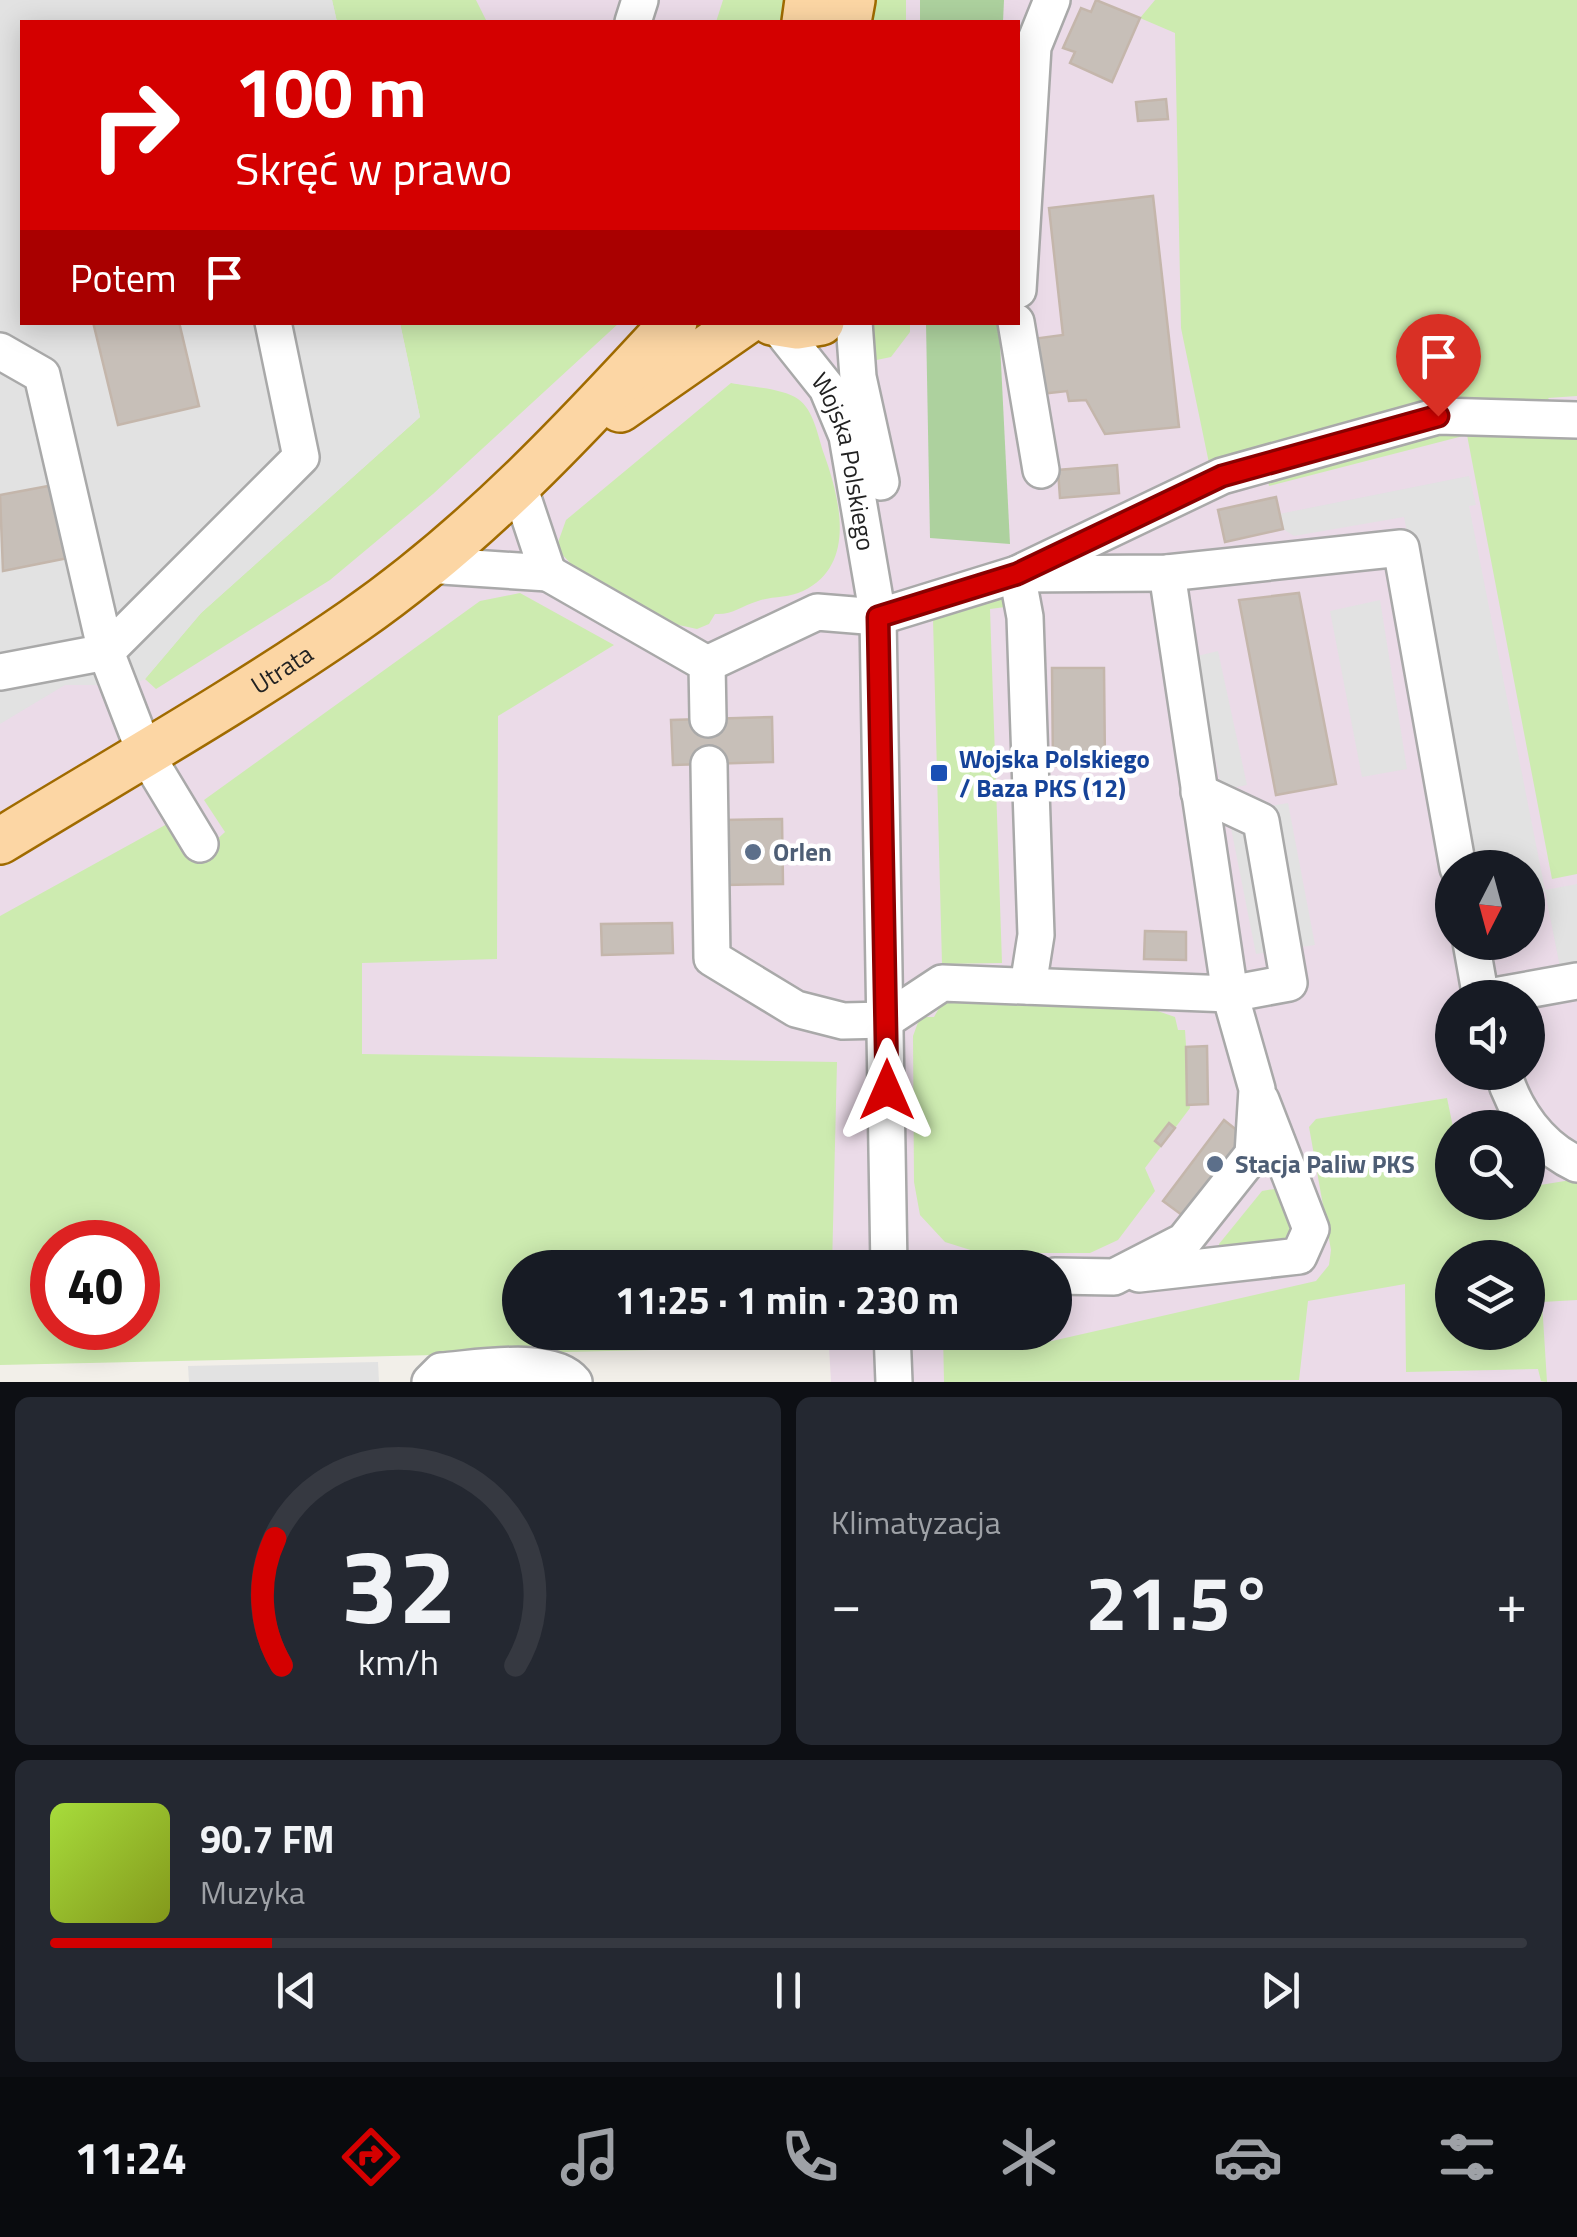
<!DOCTYPE html>
<html lang="pl">
<head>
<meta charset="utf-8">
<style>
	body { margin:0; font-family:"Titillium Web",sans-serif; background:#242831; color:#f1f3f6; height:100vh; display:flex; flex-direction:column; font-size:38px; white-space:nowrap }
	* { box-sizing:border-box; margin:0 }
	p { font-size:32px; color:#9ea1a6 }
	.icon { flex:none; width:55px; height:55px; fill:none; stroke:currentColor; stroke-width:2; stroke-linecap:round; stroke-linejoin:round }
	.map { position:relative; height:1382px; overflow:hidden }
	.side { display:flex; flex-direction:column; gap:15px; padding:15px; background:#0d0f14; flex:1 }
	.side>* { flex:none }
	.top-card { position:absolute; left:20px; top:20px; width:1000px; height:305px; border-radius:0px; box-shadow:0 5px 25px #0003; background:#d40000; color:#fff; overflow:hidden }
	.needle { width:65px; rotate:186deg }
	.tools { position:absolute; left:1435px; top:850px; display:grid; gap:20px }
	.tools a { display:grid; place-items:center; width:110px; height:110px; border-radius:50%; background:#171b24; box-shadow:0 5px 25px #0003; font-size:50px }
	.speed { position:absolute; left:30px; top:1220px; display:flex; gap:20px; font-size:50px; font-weight:700; text-align:center }
	.speed>* { display:grid; place-content:center; width:130px; height:130px; border-radius:50%; background:#171b24; box-shadow:0 5px 25px #0003; line-height:1 }
	.speed .limit { border:15px solid #d22; background:#fff; color:#111 }
	.pin { position:absolute; display:grid; place-items:center; width:85px; height:85px; color:#fff; margin:-102px -42px; border-radius:50% 50% 50% 0; rotate:-45deg; box-shadow:0 0 10px #0007 }
	.pin .icon { rotate:45deg }
	.me { position:absolute; width:110px; margin:-55px; rotate:0deg; stroke-linejoin:round; filter:drop-shadow(0 0 8px #0008) }
	.turn { display:flex; align-items:center; gap:35px; height:210px; padding:0 50px; font-size:45px }
	.turn .icon { width:130px; height:130px; stroke-width:2.5 }
	.turn b { display:block; font-size:70px; line-height:85px }
	.then { display:flex; align-items:center; height:95px; padding:0 50px; background:#0003; gap:20px; font-size:38px }
	.big { font-size:75px; font-weight:700; line-height:1.1 }
	.side .card { flex:1; display:flex; flex-direction:column; justify-content:center; gap:15px; min-width:0; padding:0 35px; border-radius:15px; background:#242831 }
	.side .dial { align-items:center; gap:0 }
	.dial svg { height:260px; overflow:visible; fill:none; stroke:#363941; stroke-width:7; stroke-linecap:round; text-anchor:middle }
	.dial text { fill:#f1f3f6; stroke:none }
	.song { display:flex; align-items:center; gap:30px }
	.cover { width:120px; height:120px; border-radius:15px; background:linear-gradient(135deg,hsl(80 70% 55%),hsl(70 70% 35%)) }
	.played { height:10px; border-radius:5px; background:linear-gradient(90deg,#d40000 15%,#363941 15%) }
	.keys { display:flex; justify-content:space-around; direction:ltr }
	.heat { display:flex; justify-content:space-between; align-items:center; font-size:55px; direction:ltr }
	.side .tiles { flex:1; display:grid; gap:15px; grid-template-columns:1fr 1fr }
	.card:last-child { grid-column:span 2 }
	.trip { position:absolute; left:502px; top:1250px; width:570px; height:100px; border-radius:50px; background:#171b24; box-shadow:0 5px 25px #0003; font-weight:700; line-height:100px; text-align:center }
	.menu { display:flex; height:160px; justify-content:space-around; align-items:center; background:#090b0e; color:#9ea1a6 }
	.menu .icon { width:70px; height:70px }
	.menu .active { color:#d40000 }
	.menu b { font-size:45px; color:#f1f3f6 }
	.map>svg:first-child { display:block }
	.industrial { fill:#ebdbe8; fill-rule:evenodd }
	.grass { fill:#cdebb0; fill-rule:evenodd }
	.forest { fill:#add19e }
	.parking { fill:#e2e2e2 }
	.building { fill:#c7bfb8; stroke:#c4b6ab; stroke-width:2.5 }
	.lines { fill:none; stroke-linecap:round; stroke-linejoin:round }
	.minor-casing { stroke:#a9a9a9; stroke-width:40 }
	.major-casing { stroke:#a06b00; stroke-width:50 }
	.minor { stroke:#fff; stroke-width:35 }
	.major { stroke:#fcd6a4; stroke-width:45 }
	.route-casing { stroke:#8a0000; stroke-width:25 }
	.route { stroke:#d40000; stroke-width:18 }
	.transit-dot { fill:#1a4fb4; stroke:#fff; stroke-width:4 }
	.service-dot { fill:#5c6f8a; stroke:#fff; stroke-width:4 }
	.labels { text-anchor:middle; dominant-baseline:central; stroke-width:9; stroke-linejoin:round; paint-order:stroke }
	.street-label { font-size:25px; fill:#222; stroke:#fff }
	.transit-label { font-size:25px; font-weight:bold; fill:#164399; stroke:#fff; text-anchor:start }
	.service-label { font-size:25px; font-weight:bold; fill:#4e5e75; stroke:#fff; text-anchor:start }
</style>
</head>
<body>
<div class="map">
<svg width="1577" height="1382" viewBox="0 0 1577 1382">
	<rect width="100%" height="100%" fill="#f2efe9"/>
	<path class="industrial" d="M0,0H1577V1382H831L829,1346L0,1358ZM22,22H1018V322H22ZM1452,868H1528V942H1452ZM1452,998H1528V1072H1452ZM1452,1128H1528V1202H1452ZM52,1242H138V1328H52ZM1452,1258H1528V1332H1452ZM520,1268H1055V1332H520Z"/>
	<g class="grass">
		<polygon points="332,0 476,0 487,22 337,22"/>
		<polygon points="723,0 791,0 788,22 716,22"/>
		<polygon points="867,0 906,0 906,22 864,22"/>
		<polygon points="1155,0 1577,0 1577,396 1548,398 1577,431 1577,874 1552,879 1467,435 1269,486 1262,449 1210,468 1181,328 1175,33 1140,18"/>
		<polygon points="400,323 619,323 433,494 330,580 156,689 145,679 201,613 420,417"/>
		<polygon points="871,323 910,323 910,332 891,357 867,362"/>
		<path d="M731,383C750,387 782,388 798,399C814,410 818,437 824,454C840,499 857,565 803,591C789,598 772,596 758,601C741,606 733,615 715,614L709,624L697,629L674,624L573,566L556,548L566,520Z"/>
		<path d="M520,593L614,645L498,716L497,959L362,963V1054L837,1062L832,1267L520,1268V1332H830V1346L0,1365V916L167,824L196,859L225,832L204,800L480,601ZM52,1242H138V1328H52Z"/>
		<polygon points="1002,596 1013,606 990,609 1002,963 942,964 933,619 943,611"/>
		<polygon points="967,999 1146,1007 1175,1017 1178,1030 1185,1030 1190,1108 1145,1168 1155,1191 1118,1240 1090,1253 980,1253 945,1242 920,1215 914,1182 913,1036 920,1017 934,1017 943,1001"/>
		<path d="M1447,1098L1453,1127L1452,1202H1528V1187L1577,1179V1300L1542,1302L1547,1382L1541,1381L1538,1369L1406,1372L1405,1284L1308,1301L1299,1380L944,1382L943,1333H1041L1043,1343L1316,1281L1329,1265L1331,1250L1309,1127L1316,1119ZM1452,1258H1528V1332H1452Z"/>
		<polygon points="1286,1187 1294,1227 1290,1244 1220,1253 1219,1244 1262,1191"/>
	</g>
	<g class="forest">
		<polygon points="920,0 1004,0 1003,22 920,22"/>
		<polygon points="926,323 999,323 1010,544 930,538"/>
	</g>
	<g class="parking">
		<polygon points="0,0 332,0 337,22 22,22 22,322 400,323 420,417 201,613 145,679 132,685 65,685 0,724"/>
		<polygon points="1469,476 1476,505 1469,506 1545,890 1577,884 1577,969 1561,972 1545,892 1528,893 1528,868 1472,867 1404,517 1294,536 1283,529 1279,514"/>
		<polygon points="1380,600 1407,769 1362,777 1330,611"/>
		<polygon points="1218,651 1247,785 1222,790 1193,657"/>
		<polygon points="1288,803 1315,945 1256,954 1228,813"/>
		<polygon points="378,1362 379,1382 189,1382 188,1366"/>
	</g>
	<g class="building">
		<polygon points="1096,0 1140,18 1112,82 1070,63 1075,52 1063,48 1081,8 1091,12"/>
		<polygon points="1166,99 1168,119 1138,121 1136,102"/>
		<polygon points="1153,196 1179,427 1105,434 1086,400 1069,401 1067,391 1031,395 1025,340 1063,335 1049,208"/>
		<polygon points="93,322 179,322 199,406 118,425"/>
		<polygon points="1117,465 1119,493 1060,498 1058,470"/>
		<polygon points="59,484 73,557 3,571 0,495"/>
		<polygon points="1276,497 1283,529 1225,542 1218,510"/>
		<polygon points="1299,593 1336,784 1276,795 1239,600"/>
		<polygon points="1052,668 1104,668 1105,765 1053,766"/>
		<polygon points="772,717 773,762 673,765 671,720"/>
		<polygon points="782,819 783,884 725,885 724,820"/>
		<polygon points="672,923 673,953 602,955 601,924"/>
		<polygon points="1145,931 1186,932 1186,960 1144,959"/>
		<polygon points="1207,1046 1208,1104 1187,1105 1186,1047"/>
		<polygon points="1224,1120 1244,1136 1228,1157 1248,1171 1219,1210 1198,1194 1182,1215 1163,1201"/>
		<polygon points="1169,1123 1175,1128 1161,1146 1155,1141"/>
	</g>
	<g class="lines">
		<defs>
			<g id="minor">
				<polyline points="633,22 640,0"/>
				<polyline points="1018,290 1033,47 1052,0"/>
				<polyline points="854,322 858,377 881,482"/>
				<polyline points="1016,322 1041,470"/>
				<path id="s1" d="M776,324L827,388L847,436L878,617L889,1268"/>
				<polyline points="0,351 42,375 106,652 0,672"/>
				<polyline points="427,565 548,573 519,486"/>
				<polyline points="548,573 707,664 708,719"/>
				<polyline points="707,664 817,612 878,617 1017,574 1167,573 1401,548 1458,868"/>
				<polyline points="709,764 712,958 796,1009 843,1021 886,1020 942,983 1230,994 1167,573"/>
				<polyline points="200,844 145,753 106,652 301,457 273,322"/>
				<polyline points="1471,942 1481,998"/>
				<polyline points="1028,986 1036,935 1025,617 1017,574 1222,476 1438,416 1577,420"/>
				<polyline points="1483,998 1577,981"/>
				<path d="M1503,1072C1514,1111 1540,1147 1577,1164"/>
				<polyline points="1139,1274 1299,1256 1311,1229 1261,1100"/>
				<polyline points="1055,1276 1114,1277 1184,1241 1253,1154 1257,1089 1230,994 1289,983 1261,821 1199,792"/>
				<polyline points="892,1332 894,1382"/>
				<path d="M430,1382L441,1371C473,1369 552,1354 574,1382"/>
			</g>
			<g id="major">
				<polyline points="805,22 808,0"/>
				<polyline points="848,22 852,0"/>
				<polyline points="772,322 797,326 821,322"/>
				<polyline points="620,409 745,322"/>
				<path id="s2" d="M0,841C118,769 240,700 354,621C475,537 575,430 674,322"/>
			</g>
		</defs>
		<use href="#minor" class="minor-casing"/>
		<use href="#major" class="major-casing"/>
		<use href="#minor" class="minor"/>
		<use href="#major" class="major"/>
	</g>
	<g class="lines">
		<defs>
			<polyline id="route" points="887,1090 878,617 1017,574 1222,476 1438,416"/>
		</defs>
		<use href="#route" class="route-casing"/>
		<use href="#route" class="route"/>
	</g>
	<rect class="transit-dot" x="929" y="763" width="20" height="20" rx="5"/>
	<g class="service-dot">
		<circle cx="753" cy="852" r="10"/>
		<circle cx="1215" cy="1164" r="10"/>
	</g>
	<g class="labels">
		<g class="street-label">
			<text stroke="none"><textPath href="#s1" startOffset="158">Wojska Polskiego</textPath></text>
			<text stroke="none"><textPath href="#s2" startOffset="330">Utrata</textPath></text>
		</g>
		<g class="transit-label">
			<text x="959" y="759">Wojska Polskiego<tspan x="959" dy="29">/ Baza PKS (12)</tspan></text>
		</g>
		<g class="service-label">
			<text x="773" y="852">Orlen</text>
			<text x="1235" y="1164">Stacja Paliw PKS</text>
		</g>
	</g>
</svg>
<div class="tools">
<a><svg class="needle" viewBox="-14 -14 28 28"><path d="M0-13l5 13h-10z" fill="#e53935"/><path d="M0 13l5-13h-10z" fill="#9ea1a6"/></svg></a>
<a><svg class="icon" aria-label="sound" viewBox="0 0 24 24"><path d="M4 9h4l5-4v14l-5-4H4zM17 9q2 3 0 6"/></svg></a>
<a><svg class="icon" aria-label="search" viewBox="0 0 24 24"><circle cx="10" cy="10" r="6"/><path d="M15 15l6 6"/></svg></a>
<a><svg class="icon" aria-label="layers" viewBox="0 0 24 24"><path d="M12 4l9 5-9 5-9-5zM3 14l9 5 9-5"/></svg></a>
</div>
<div class="speed"><div class="limit">40</div></div>
<div class="pin" style="left:1438px;top:416px;background:#d93025"><svg class="icon" aria-label="arrive" viewBox="0 0 24 24"><path d="M6 21V4h12l-3 4 3 4H6"/></svg></div>
<svg class="me" style="left:887px;top:1090px" viewBox="-20 -20 40 40"><path d="M0-17L14 15 0 8-14 15z" fill="#d40000" stroke="#fff" stroke-width="4"/></svg>
<div class="trip">11:25 · 1 min · 230 m</div>
<div class="top-card">
<div class="turn"><svg class="icon" aria-label="right" viewBox="0 0 24 24"><path d="M7 20v-9h11M14 6l5 5-5 5"/></svg><div><b>100 m</b>Skręć w prawo</div></div>
<div class="then">Potem<svg class="icon" aria-label="arrive" viewBox="0 0 24 24"><path d="M6 21V4h12l-3 4 3 4H6"/></svg></div>
</div>
</div>
<section class="side">
<div class="tiles">
<div class="card dial"><svg viewBox="0 0 100 80">
<path d="M14 69A42 42 0 1 1 86 69"/>
<path d="M14 69A42 42 0 0 1 12 30" stroke="#d40000"/>
<text x="50" y="56" font-size="32" font-weight="700">32</text>
<text x="50" y="72" font-size="11">km/h</text>
</svg></div>
<div class="card"><p>Klimatyzacja</p>
<div class="heat"><a>−</a><b class="big">21.5°</b><a>+</a></div>
</div>
<div class="card">
<div class="song"><i class="cover"></i><div><b>90.7 FM</b><p>Muzyka</p></div></div>
<div class="played"></div>
<div class="keys"><svg class="icon" aria-label="previous" viewBox="0 0 24 24"><path d="M18 5L8 12l10 7zM5 5v14"/></svg><svg class="icon" aria-label="pause" viewBox="0 0 24 24"><path d="M8 5v14M16 5v14"/></svg><svg class="icon" aria-label="next" viewBox="0 0 24 24"><path d="M6 5l10 7-10 7zM19 5v14"/></svg></div>
</div>
</div>
</section>
<nav class="menu">
<b>11:24</b>
<svg class="icon active" aria-label="directions" viewBox="0 0 24 24"><path d="M12 3l9 9-9 9-9-9zM9 14v-3h6M13 9l2 2-2 2"/></svg>
<svg class="icon" aria-label="music" viewBox="0 0 24 24"><path d="M9 18V5l10-2v13"/><circle cx="6" cy="18" r="3"/><circle cx="16" cy="16" r="3"/></svg>
<svg class="icon" aria-label="phone" viewBox="0 0 24 24"><path d="M5 4h4l2 5-3 2q2 4 5 5l2-3 5 2v4C11 20 4 13 5 4z"/></svg>
<svg class="icon" aria-label="climate" viewBox="0 0 24 24"><path d="M12 3v18M4 7l16 10M4 17L20 7"/></svg>
<svg class="icon" aria-label="car" viewBox="0 0 24 24"><path d="M5 17H2v-5l4-1 3-4h7l3 4 3 1v5h-3M9 17h6M6 11h13"/><circle cx="7" cy="17" r="2"/><circle cx="17" cy="17" r="2"/></svg>
<svg class="icon" aria-label="filters" viewBox="0 0 24 24"><path d="M4 7h16M4 17h16"/><circle cx="9" cy="7" r="2"/><circle cx="15" cy="17" r="2"/></svg>
</nav>
</body>
</html>
